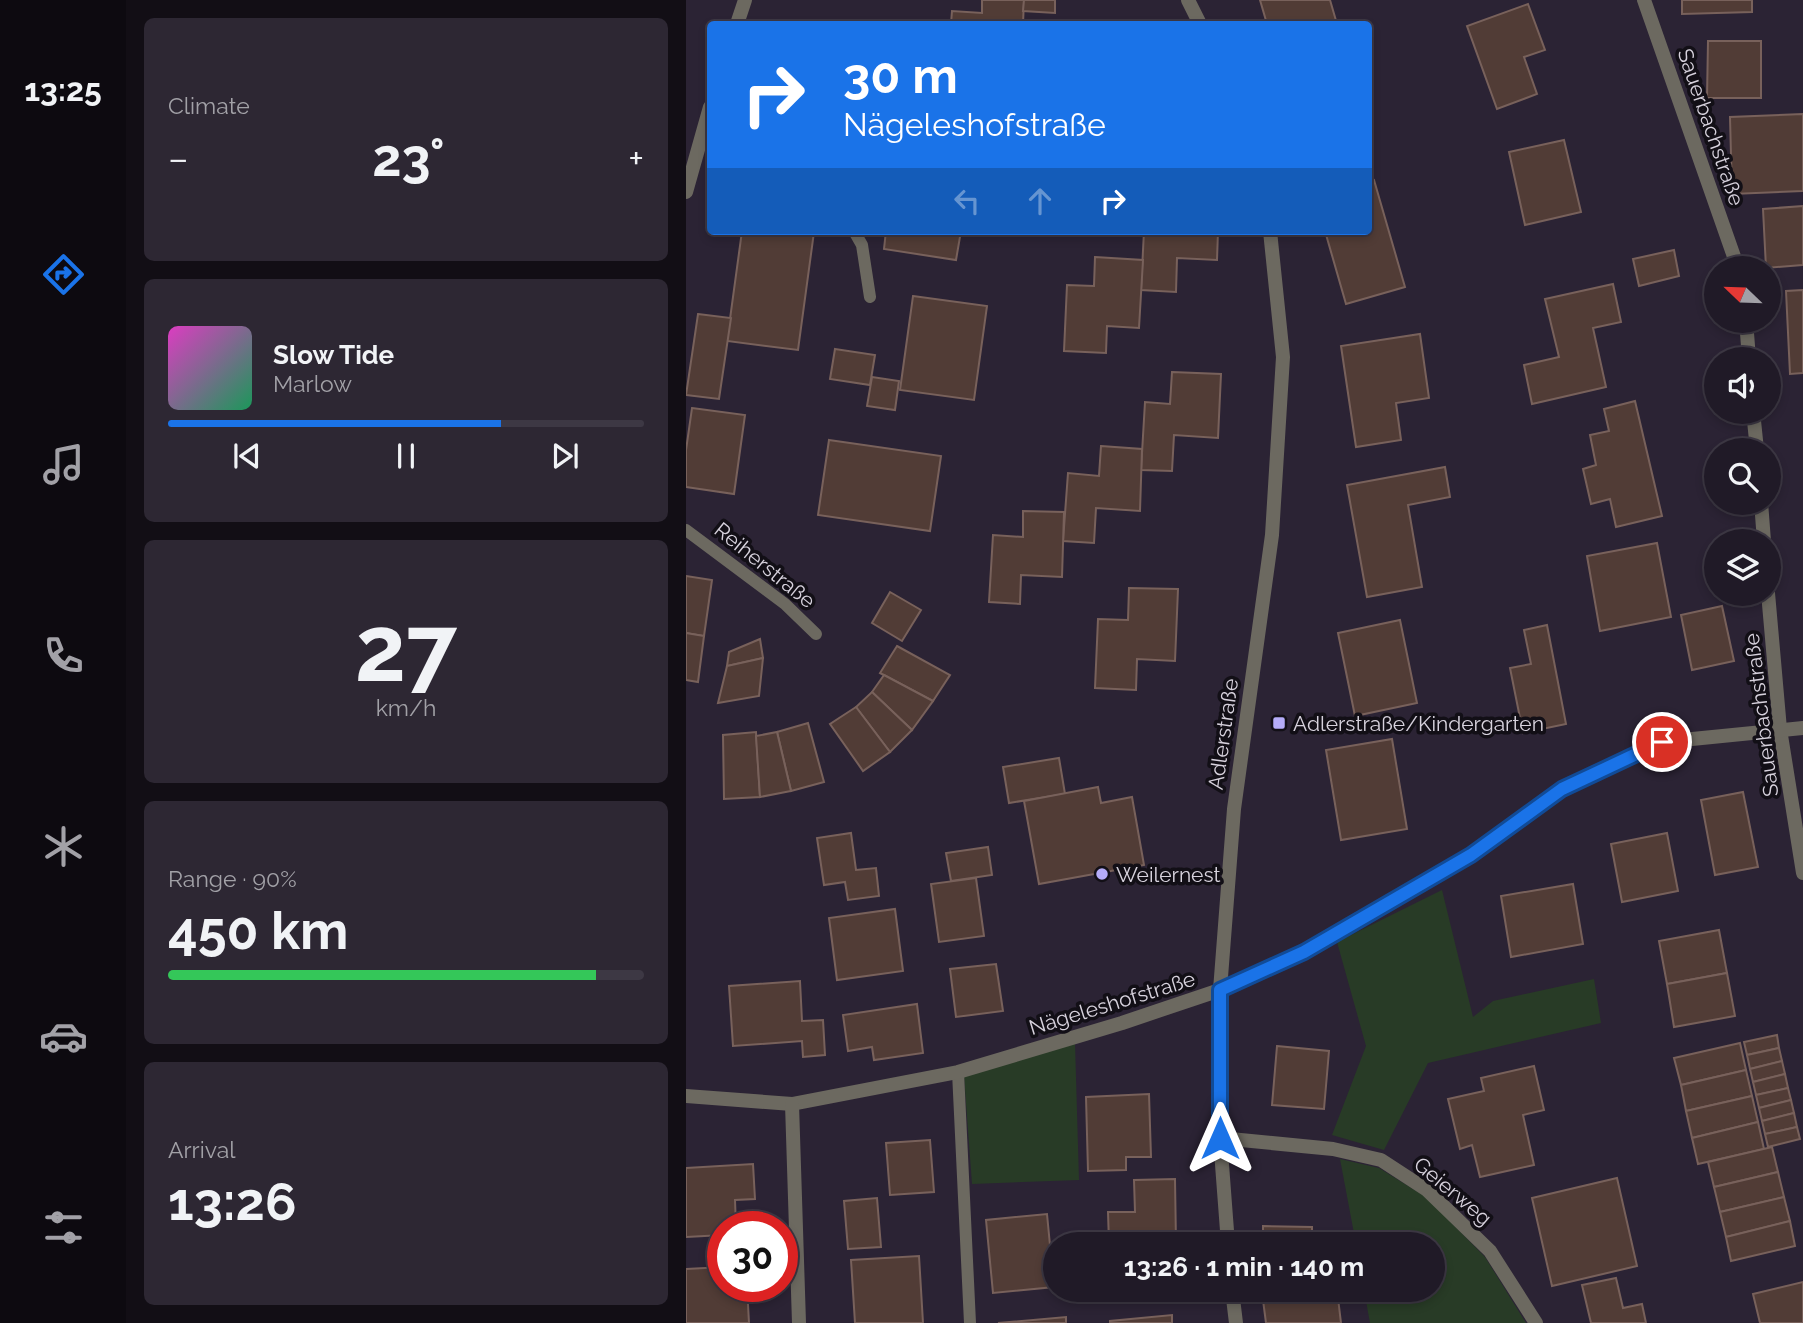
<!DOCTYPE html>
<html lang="en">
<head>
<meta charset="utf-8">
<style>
	body { margin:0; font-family:Raleway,sans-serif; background:#2d2733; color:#f1f3f6; height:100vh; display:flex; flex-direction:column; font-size:26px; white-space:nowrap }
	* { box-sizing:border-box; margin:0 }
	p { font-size:23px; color:#a2a1a7 }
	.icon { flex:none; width:38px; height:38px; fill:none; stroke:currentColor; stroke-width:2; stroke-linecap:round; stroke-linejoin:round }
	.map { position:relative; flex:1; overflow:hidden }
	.drawer { display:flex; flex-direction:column; gap:18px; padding:18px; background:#120e15; width:560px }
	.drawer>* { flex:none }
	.top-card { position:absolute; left:21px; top:21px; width:665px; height:214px; border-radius:7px; box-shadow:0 4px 10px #0003,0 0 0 2px #3d3844; background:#1a73e8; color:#fff; overflow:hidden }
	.needle { width:46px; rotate:293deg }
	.controls { position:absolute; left:1018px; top:256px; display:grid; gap:14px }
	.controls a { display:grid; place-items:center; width:77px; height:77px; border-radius:50%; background:#201a27; box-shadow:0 4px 10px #0003,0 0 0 2px #3d3844; font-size:35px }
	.speed { position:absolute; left:21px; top:1211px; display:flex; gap:14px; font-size:35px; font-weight:700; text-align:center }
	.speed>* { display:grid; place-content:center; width:91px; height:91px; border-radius:50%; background:#201a27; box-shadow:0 4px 10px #0003,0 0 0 2px #3d3844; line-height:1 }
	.speed .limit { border:10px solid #d22; background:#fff; color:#111 }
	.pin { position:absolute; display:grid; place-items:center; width:60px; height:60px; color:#fff; margin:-30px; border:4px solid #fff; border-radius:50%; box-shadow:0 2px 7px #0007 }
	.me { position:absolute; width:77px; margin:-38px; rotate:0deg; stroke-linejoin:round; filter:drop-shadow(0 0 5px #0008) }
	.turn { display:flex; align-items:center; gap:24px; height:147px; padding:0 21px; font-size:32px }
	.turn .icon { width:91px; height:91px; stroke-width:2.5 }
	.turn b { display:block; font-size:49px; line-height:60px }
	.lanes { display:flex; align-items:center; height:66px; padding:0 21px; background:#0003; justify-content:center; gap:35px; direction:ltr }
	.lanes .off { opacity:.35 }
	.big { font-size:52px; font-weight:700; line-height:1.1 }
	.drawer .card { flex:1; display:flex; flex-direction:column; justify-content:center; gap:10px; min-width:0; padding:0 24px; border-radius:10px; background:#2d2733 }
	.drawer .dial { align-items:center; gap:0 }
	.dial b { font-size:91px; line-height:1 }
	.song { display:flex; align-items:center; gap:21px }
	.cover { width:84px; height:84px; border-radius:10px; background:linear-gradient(135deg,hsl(310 70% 55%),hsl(150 70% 35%)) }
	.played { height:7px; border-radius:4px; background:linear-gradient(90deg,#1a73e8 70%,#3d3844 70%) }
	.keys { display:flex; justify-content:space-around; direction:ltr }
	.heat { display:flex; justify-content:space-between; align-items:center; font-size:38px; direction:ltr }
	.charge { height:10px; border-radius:5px; background:linear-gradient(90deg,#34c759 90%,#3d3844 0) }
	.trip { position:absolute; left:357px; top:1232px; width:402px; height:70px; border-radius:35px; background:#201a27; box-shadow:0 4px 10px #0003,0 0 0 2px #3d3844; font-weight:700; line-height:70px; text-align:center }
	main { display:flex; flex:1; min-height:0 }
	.dock { display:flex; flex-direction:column; width:126px; justify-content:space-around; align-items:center; background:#0d0a10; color:#a2a1a7 }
	.dock .icon { width:49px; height:49px }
	.dock .selected { color:#1a73e8 }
	.dock b { font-size:32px; color:#f1f3f6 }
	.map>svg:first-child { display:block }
	.green { fill:#283b26 }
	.building { fill:#513c36; stroke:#78615b; stroke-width:2 }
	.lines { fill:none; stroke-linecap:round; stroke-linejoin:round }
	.service { stroke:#6c6960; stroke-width:12 }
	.minor { stroke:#6c6960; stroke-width:14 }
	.route-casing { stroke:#114b97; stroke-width:18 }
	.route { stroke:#1a73e8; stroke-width:12 }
	.poi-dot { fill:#b5acf8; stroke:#120f16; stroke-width:2.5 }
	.labels { text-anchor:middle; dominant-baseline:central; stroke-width:7; stroke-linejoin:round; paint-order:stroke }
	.street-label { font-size:21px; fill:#d7d2dd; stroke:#120f16 }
	.poi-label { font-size:21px; fill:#d7d2dd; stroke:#120f16; text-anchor:start }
</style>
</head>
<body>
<main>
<nav class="dock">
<b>13:25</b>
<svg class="icon selected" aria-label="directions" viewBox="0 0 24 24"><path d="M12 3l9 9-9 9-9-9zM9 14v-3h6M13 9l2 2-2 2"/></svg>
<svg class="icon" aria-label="music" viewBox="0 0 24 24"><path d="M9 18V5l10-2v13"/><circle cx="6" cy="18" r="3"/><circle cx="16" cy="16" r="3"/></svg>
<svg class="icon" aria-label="phone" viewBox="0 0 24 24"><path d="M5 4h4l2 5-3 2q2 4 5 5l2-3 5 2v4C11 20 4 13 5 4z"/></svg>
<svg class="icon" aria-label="climate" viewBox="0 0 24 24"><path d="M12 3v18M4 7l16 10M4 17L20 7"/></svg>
<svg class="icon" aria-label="car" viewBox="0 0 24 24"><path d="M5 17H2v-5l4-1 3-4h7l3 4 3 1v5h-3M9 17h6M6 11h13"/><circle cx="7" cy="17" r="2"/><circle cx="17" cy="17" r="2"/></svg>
<svg class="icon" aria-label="filters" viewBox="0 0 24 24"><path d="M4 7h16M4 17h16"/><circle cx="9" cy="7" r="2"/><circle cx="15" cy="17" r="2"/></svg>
</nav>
<section class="drawer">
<div class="card"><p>Climate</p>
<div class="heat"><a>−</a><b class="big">23°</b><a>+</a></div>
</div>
<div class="card">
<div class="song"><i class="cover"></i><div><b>Slow Tide</b><p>Marlow</p></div></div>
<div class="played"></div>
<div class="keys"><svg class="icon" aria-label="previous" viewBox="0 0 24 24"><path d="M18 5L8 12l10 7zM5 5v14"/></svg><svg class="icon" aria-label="pause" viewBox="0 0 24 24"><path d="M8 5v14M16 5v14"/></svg><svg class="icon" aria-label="next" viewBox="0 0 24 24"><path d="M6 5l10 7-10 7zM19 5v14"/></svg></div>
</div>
<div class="card dial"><b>27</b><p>km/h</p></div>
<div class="card"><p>Range · 90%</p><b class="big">450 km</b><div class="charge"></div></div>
<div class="card"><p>Arrival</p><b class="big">13:26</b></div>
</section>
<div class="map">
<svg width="1117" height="1323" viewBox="0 0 1117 1323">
	<rect width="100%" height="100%" fill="#2b2334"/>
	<g class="green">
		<polygon points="756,890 787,1017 807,1001 908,979 915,1023 742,1063 698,1150 646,1135 680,1046 651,942"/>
		<polygon points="389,1043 393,1180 286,1184 278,1076"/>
		<polygon points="654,1159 693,1168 740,1197 799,1257 840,1323 684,1323 678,1290 747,1290 747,1244 670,1244"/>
	</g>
	<g class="building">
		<polygon points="296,0 338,0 337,24 265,24 266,11 296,13"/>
		<polygon points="338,0 369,0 369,13 337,11"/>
		<polygon points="574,0 644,0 651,24 581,24"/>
		<polygon points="996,0 1066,0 1066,12 996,14"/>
		<polygon points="842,4 859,50 838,57 851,94 811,109 781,26"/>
		<polygon points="1022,41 1075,41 1075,98 1021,98"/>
		<polygon points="1117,114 1117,191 1046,194 1044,117"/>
		<polygon points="878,140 895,212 839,225 823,152"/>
		<polygon points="688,180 719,287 660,304 639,231 682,231 682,182"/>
		<polygon points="1117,206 1117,265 1080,268 1077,209"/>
		<polygon points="56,231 128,232 112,350 41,341"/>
		<polygon points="200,231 275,231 270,260 198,249"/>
		<polygon points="458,231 532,231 531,260 491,258 490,292 455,290"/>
		<polygon points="988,250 993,276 953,286 947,259"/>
		<polygon points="409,257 457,260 453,328 421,326 420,353 378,351 381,285 408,286"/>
		<polygon points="927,284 935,322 907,328 920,387 846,404 838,365 873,357 859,299"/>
		<polygon points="1117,290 1117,373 1104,374 1100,291"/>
		<polygon points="227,296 301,306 288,400 214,390"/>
		<polygon points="12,314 45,318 33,399 0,395"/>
		<polygon points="734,334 743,398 710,403 715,440 670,447 655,346"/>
		<polygon points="149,349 189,355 184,385 144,379"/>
		<polygon points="486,372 535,374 532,438 488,435 486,471 455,470 459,402 484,404"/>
		<polygon points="186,377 213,381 209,410 181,406"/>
		<polygon points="949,401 976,516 930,527 924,499 905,504 897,469 910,465 904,435 923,431 918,409"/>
		<polygon points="6,408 59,415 48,494 0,487 0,450"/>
		<polygon points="143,440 255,456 244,531 132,515"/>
		<polygon points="415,446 456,449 454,511 410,508 408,543 377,541 382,473 413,476"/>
		<polygon points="759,467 764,497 722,505 736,587 681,597 661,485"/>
		<polygon points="337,511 378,512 376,577 335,575 334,604 303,602 307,535 337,537"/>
		<polygon points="971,543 985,617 914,631 901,556"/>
		<polygon points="0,576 26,580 18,636 0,633"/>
		<polygon points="443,588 492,589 489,661 451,659 450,690 409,688 412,619 442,620"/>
		<polygon points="204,592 235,610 216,641 186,623"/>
		<polygon points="1036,606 1048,661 1006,670 995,615"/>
		<polygon points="714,620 731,703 669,716 652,633"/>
		<polygon points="861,625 880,724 837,733 824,668 845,664 838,630"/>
		<polygon points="0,633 18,636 12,682 0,680"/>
		<polygon points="74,639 77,658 41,666 43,652"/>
		<polygon points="211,646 264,675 247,701 194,673"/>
		<polygon points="77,658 73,696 32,703 41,666"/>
		<polygon points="198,675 247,701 226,730 186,692"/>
		<polygon points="186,692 226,730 204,752 170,707"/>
		<polygon points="170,707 204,752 177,771 144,724"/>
		<polygon points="122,723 138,782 105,791 91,732"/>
		<polygon points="70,732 74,797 38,799 37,735"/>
		<polygon points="91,732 105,791 74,797 70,736"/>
		<polygon points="706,739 721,829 655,840 640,750"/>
		<polygon points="373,758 379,794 323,803 317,767"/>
		<polygon points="412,787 415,803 446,797 458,865 353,884 338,801"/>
		<polygon points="1057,792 1072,867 1029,875 1015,800"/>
		<polygon points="165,833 170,870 190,868 193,896 162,900 159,882 138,885 131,838"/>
		<polygon points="981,833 992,891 936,902 925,844"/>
		<polygon points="302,847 306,875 265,881 260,853"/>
		<polygon points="290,878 298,936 253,942 245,884"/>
		<polygon points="887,884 897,944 825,957 815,896"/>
		<polygon points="209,909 217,971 151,980 143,918"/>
		<polygon points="1033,930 1041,973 981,984 973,941"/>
		<polygon points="310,964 317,1011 270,1017 264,969"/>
		<polygon points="1041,973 1049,1016 988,1027 981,984"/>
		<polygon points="114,981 116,1021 137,1020 139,1055 117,1057 116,1041 47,1046 43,986"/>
		<polygon points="231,1004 237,1053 188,1060 186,1047 162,1051 157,1015"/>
		<polygon points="1091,1035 1093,1048 1061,1055 1058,1042"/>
		<polygon points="1054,1043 1060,1070 995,1085 988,1058"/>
		<polygon points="591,1046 643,1051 638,1109 586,1105"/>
		<polygon points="1093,1048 1096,1061 1064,1069 1061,1055"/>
		<polygon points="1096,1061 1099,1074 1067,1082 1064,1069"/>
		<polygon points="848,1066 858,1110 837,1115 848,1165 794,1177 786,1145 774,1149 762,1099 798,1091 795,1078"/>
		<polygon points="1060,1070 1066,1096 1000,1111 995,1085"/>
		<polygon points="1099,1074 1102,1088 1070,1095 1067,1082"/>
		<polygon points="1102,1088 1105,1100 1073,1108 1070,1095"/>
		<polygon points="463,1094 465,1157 440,1157 440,1170 402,1171 400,1097"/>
		<polygon points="1066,1096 1072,1122 1006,1138 1000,1111"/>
		<polygon points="1105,1100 1108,1113 1076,1121 1073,1108"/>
		<polygon points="1108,1113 1111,1127 1079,1134 1076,1121"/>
		<polygon points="1072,1122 1078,1149 1012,1164 1006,1138"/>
		<polygon points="1111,1127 1114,1139 1082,1147 1079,1134"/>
		<polygon points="244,1140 248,1192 204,1195 200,1143"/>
		<polygon points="1086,1147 1092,1172 1028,1187 1022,1162"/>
		<polygon points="67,1164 69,1199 49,1200 50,1227 37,1227 37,1235 0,1237 0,1168"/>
		<polygon points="1092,1172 1098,1197 1034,1212 1028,1187"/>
		<polygon points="931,1178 951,1266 866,1286 846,1198"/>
		<polygon points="489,1179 490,1244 423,1244 422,1212 449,1212 448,1180"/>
		<polygon points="1098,1197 1104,1221 1040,1237 1034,1212"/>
		<polygon points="191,1198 195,1247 162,1249 158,1201"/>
		<polygon points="361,1214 368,1287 307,1293 300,1220"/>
		<polygon points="1104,1221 1109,1246 1045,1261 1040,1237"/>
		<polygon points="577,1226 626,1227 626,1244 577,1244"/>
		<polygon points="233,1256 237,1323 169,1323 165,1260"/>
		<polygon points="37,1267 37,1286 61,1286 63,1323 0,1323 0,1269"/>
		<polygon points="930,1278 937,1308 956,1304 960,1323 905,1323 896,1285"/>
		<polygon points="1117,1282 1117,1323 1074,1323 1067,1294"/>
		<polygon points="607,1296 608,1303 652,1298 655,1323 580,1323 577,1300"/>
		<polygon points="486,1315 486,1323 424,1323 424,1321"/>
		<polygon points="380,1317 380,1323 312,1323"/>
	</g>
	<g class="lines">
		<g class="service">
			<polyline points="168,231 176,245 184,297"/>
			<polyline points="0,530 99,604 130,634"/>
			<polyline points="272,1072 284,1323"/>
		</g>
		<g class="minor">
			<polyline points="502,0 514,24"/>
			<polyline points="958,0 1052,268"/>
			<polyline points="51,24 59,0"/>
			<polyline points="0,192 24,107"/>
			<polyline points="1060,320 1063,359"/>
			<polyline points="1067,411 1071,450"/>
			<polyline points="1075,502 1078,541"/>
			<polyline points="1082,593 1094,729 1117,873"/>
			<polyline points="0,1096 106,1104 272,1072 436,1023 534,990 618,952 785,855 876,789 976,742 1117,728"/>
			<polyline points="106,1104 113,1323"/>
			<polyline points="534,1138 647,1149 695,1160 741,1190 804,1251 850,1323"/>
			<polyline points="542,1244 534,1138 534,990 548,809 586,535 597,357 584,231"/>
			<polyline points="546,1290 550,1323"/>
		</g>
	</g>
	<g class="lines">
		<defs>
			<polyline id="route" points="534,1138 534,990 618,952 785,855 876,789 976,742"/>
		</defs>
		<use href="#route" class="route-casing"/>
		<use href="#route" class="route"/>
	</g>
	<g class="poi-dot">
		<rect x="586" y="716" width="14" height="14" rx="3.5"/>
		<circle cx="416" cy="874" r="7"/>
	</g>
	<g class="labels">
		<g class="street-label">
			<text transform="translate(1025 127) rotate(71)">Sauerbachstraße</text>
			<text transform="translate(79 565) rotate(39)">Reiherstraße</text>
			<text transform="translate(1075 715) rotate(-97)">Sauerbachstraße</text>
			<text transform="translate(537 734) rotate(-82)">Adlerstraße</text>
			<text transform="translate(426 1003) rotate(-17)">Nägeleshofstraße</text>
			<text transform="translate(767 1191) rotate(40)">Geierweg</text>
		</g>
		<g class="poi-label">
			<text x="607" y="723">Adlerstraße/Kindergarten</text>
			<text x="430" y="874">Weilernest</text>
		</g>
	</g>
</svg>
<div class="controls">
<a><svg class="needle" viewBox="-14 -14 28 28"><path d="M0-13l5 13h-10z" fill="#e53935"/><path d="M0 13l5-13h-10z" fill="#a2a1a7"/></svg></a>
<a><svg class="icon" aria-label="sound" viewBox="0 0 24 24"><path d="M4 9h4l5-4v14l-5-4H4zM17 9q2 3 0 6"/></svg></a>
<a><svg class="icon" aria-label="search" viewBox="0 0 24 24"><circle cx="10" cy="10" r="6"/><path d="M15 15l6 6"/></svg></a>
<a><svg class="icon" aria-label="layers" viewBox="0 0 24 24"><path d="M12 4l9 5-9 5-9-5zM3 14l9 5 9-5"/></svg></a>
</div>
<div class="speed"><div class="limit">30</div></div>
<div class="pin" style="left:976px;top:742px;background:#d93025"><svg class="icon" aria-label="arrive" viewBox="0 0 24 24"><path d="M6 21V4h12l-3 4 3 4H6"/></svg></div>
<svg class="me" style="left:534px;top:1138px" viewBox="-20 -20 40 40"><path d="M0-17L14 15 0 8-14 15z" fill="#1a73e8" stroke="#fff" stroke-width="4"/></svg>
<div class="trip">13:26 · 1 min · 140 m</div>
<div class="top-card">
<div class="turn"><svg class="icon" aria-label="right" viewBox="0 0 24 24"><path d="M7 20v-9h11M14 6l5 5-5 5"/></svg><div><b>30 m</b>Nägeleshofstraße</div></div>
<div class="lanes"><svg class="icon off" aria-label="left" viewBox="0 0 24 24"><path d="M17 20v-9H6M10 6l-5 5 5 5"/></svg><svg class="icon off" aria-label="ahead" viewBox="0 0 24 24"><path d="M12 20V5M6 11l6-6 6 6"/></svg><svg class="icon" aria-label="right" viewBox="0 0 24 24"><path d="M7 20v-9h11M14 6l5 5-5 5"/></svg></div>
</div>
</div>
</main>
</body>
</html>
